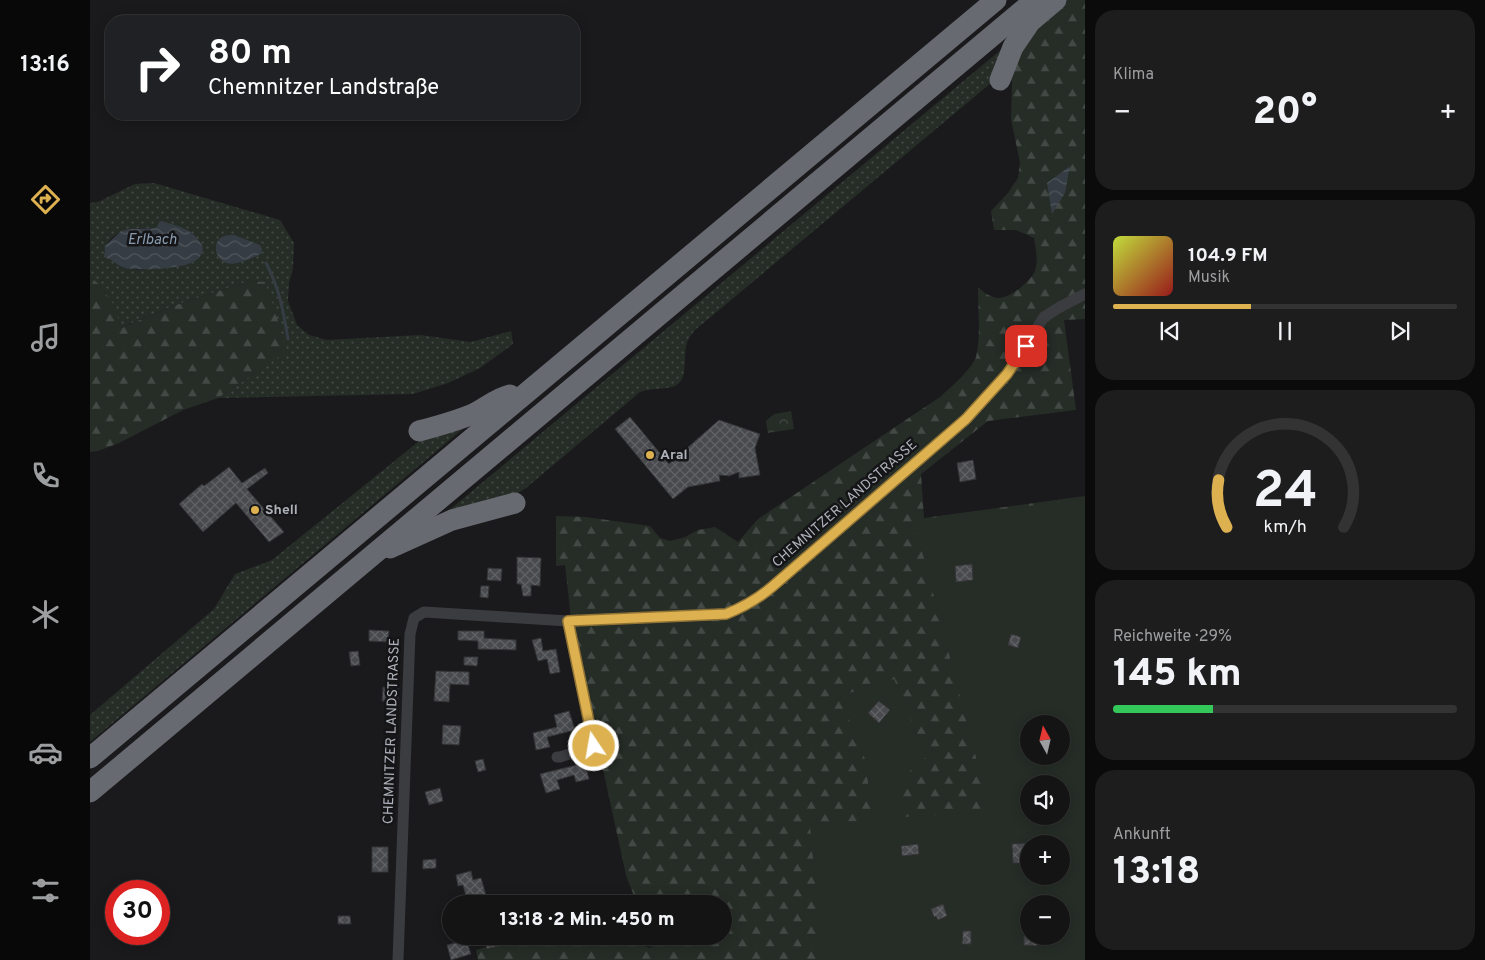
<!DOCTYPE html>
<html lang="de">
<head>
<meta charset="utf-8">
<style>
	body { margin:0; font-family:Overpass,sans-serif; background:#1d1d1e; color:#f1f3f6; height:100vh; display:flex; flex-direction:column; font-size:19px; white-space:nowrap }
	* { box-sizing:border-box; margin:0 }
	p { font-size:16px; color:#9d9ea0 }
	.icon { flex:none; width:28px; height:28px; fill:none; stroke:currentColor; stroke-width:2; stroke-linecap:round; stroke-linejoin:round }
	.map { position:relative; flex:1; overflow:hidden }
	.panel { display:flex; flex-direction:column; gap:10px; padding:10px; background:#0b0b0c; width:400px }
	.panel>* { flex:none }
	.guide { position:absolute; left:15px; top:15px; width:475px; height:105px; border-radius:20px; box-shadow:0 2px 12px #0003,0 0 0 1px #333334; background:#202124; color:#fff; overflow:hidden }
	.needle { width:32px; rotate:352deg }
	.buttons { position:absolute; left:930px; top:715px; display:grid; gap:10px }
	.buttons a { display:grid; place-items:center; width:50px; height:50px; border-radius:50%; background:#141415; box-shadow:0 2px 12px #0003,0 0 0 1px #333334; font-size:25px }
	.speed { position:absolute; left:15px; top:880px; display:flex; gap:10px; font-size:25px; font-weight:700; text-align:center }
	.speed>* { display:grid; place-content:center; width:65px; height:65px; border-radius:50%; background:#141415; box-shadow:0 2px 12px #0003,0 0 0 1px #333334; line-height:1 }
	.speed .limit { border:8px solid #d22; background:#fff; color:#111 }
	.pin { position:absolute; display:grid; place-items:center; width:42px; height:42px; color:#fff; margin:-21px; border-radius:10px; box-shadow:0 2px 8px #0006 }
	.me { position:absolute; width:55px; margin:-28px; rotate:348deg; stroke-linejoin:round; filter:drop-shadow(0 0 4px #0008) }
	.turn { display:flex; align-items:center; gap:18px; height:105px; padding:0 20px; font-size:22px }
	.turn .icon { width:65px; height:65px; stroke-width:2.5 }
	.turn b { display:block; font-size:35px; line-height:42px }
	.big { font-size:38px; font-weight:800; line-height:1.1 }
	.panel .widget { flex:1; display:flex; flex-direction:column; justify-content:center; gap:8px; min-width:0; padding:0 18px; border-radius:20px; background:#1d1d1e }
	.panel .dial { align-items:center; gap:0 }
	.dial svg { height:130px; overflow:visible; fill:none; stroke:#333334; stroke-width:7; stroke-linecap:round; text-anchor:middle }
	.dial text { fill:#f1f3f6; stroke:none }
	.song { display:flex; align-items:center; gap:15px }
	.cover { width:60px; height:60px; border-radius:8px; background:linear-gradient(135deg,hsl(70 70% 55%),hsl(0 70% 35%)) }
	.played { height:5px; border-radius:2px; background:linear-gradient(90deg,#ddb150 40%,#333334 40%) }
	.keys { display:flex; justify-content:space-around; direction:ltr }
	.heat { display:flex; justify-content:space-between; align-items:center; font-size:28px; direction:ltr }
	.charge { height:8px; border-radius:4px; background:linear-gradient(90deg,#34c759 29%,#333334 0) }
	.trip { position:absolute; left:352px; top:895px; width:290px; height:50px; border-radius:25px; background:#141415; box-shadow:0 2px 12px #0003,0 0 0 1px #333334; font-weight:800; line-height:50px; text-align:center }
	main { display:flex; flex:1; min-height:0 }
	.dock { display:flex; flex-direction:column; width:90px; justify-content:space-around; align-items:center; background:#080808; color:#9d9ea0 }
	.dock .icon { width:35px; height:35px }
	.dock .selected { color:#ddb150 }
	.dock b { font-size:22px; color:#f1f3f6 }
	.map>svg:first-child { display:block }
	.grass { fill:url(#grass-dots); fill-rule:evenodd }
	.forest { fill:url(#forest-firs); fill-rule:evenodd }
	.park { fill:url(#park-crowns) }
	.garden { fill:#262d27; fill-rule:evenodd }
	.water { fill:url(#water-waves) }
	.lines { fill:none; stroke-linecap:round; stroke-linejoin:round }
	.stream { stroke:#353c43; stroke-width:3 }
	.building { fill:url(#building-cross-hatch); stroke:#343437 }
	.minor { stroke:#3b3c40; stroke-width:11 }
	.motorway { stroke:#686a71; stroke-width:21 }
	.route-casing { stroke:#907334; stroke-width:12 }
	.route { stroke:#ddb150; stroke-width:9 }
	.poi-dot { fill:#ddb150; stroke:#151517; stroke-width:2 }
	.labels { text-anchor:middle; dominant-baseline:central; stroke-width:5; stroke-linejoin:round; paint-order:stroke }
	.poi-label { font-size:14px; font-weight:bold; fill:#aeb1ba; stroke:#151517; text-anchor:start }
	.street-label { font-size:14px; fill:#aeb1ba; stroke:#151517 }
	.water-label { font-size:15px; font-style:italic; fill:#8a9db0; stroke:#151517 }
</style>
</head>
<body>
<main>
<nav class="dock">
<b>13:16</b>
<svg class="icon selected" aria-label="directions" viewBox="0 0 24 24"><path d="M12 3l9 9-9 9-9-9zM9 14v-3h6M13 9l2 2-2 2"/></svg>
<svg class="icon" aria-label="music" viewBox="0 0 24 24"><path d="M9 18V5l10-2v13"/><circle cx="6" cy="18" r="3"/><circle cx="16" cy="16" r="3"/></svg>
<svg class="icon" aria-label="phone" viewBox="0 0 24 24"><path d="M5 4h4l2 5-3 2q2 4 5 5l2-3 5 2v4C11 20 4 13 5 4z"/></svg>
<svg class="icon" aria-label="climate" viewBox="0 0 24 24"><path d="M12 3v18M4 7l16 10M4 17L20 7"/></svg>
<svg class="icon" aria-label="car" viewBox="0 0 24 24"><path d="M5 17H2v-5l4-1 3-4h7l3 4 3 1v5h-3M9 17h6M6 11h13"/><circle cx="7" cy="17" r="2"/><circle cx="17" cy="17" r="2"/></svg>
<svg class="icon" aria-label="filters" viewBox="0 0 24 24"><path d="M4 7h16M4 17h16"/><circle cx="9" cy="7" r="2"/><circle cx="15" cy="17" r="2"/></svg>
</nav>
<div class="map">
<svg width="995" height="960" viewBox="0 0 995 960">
	<defs>
		<pattern id="grass-dots" width="8" height="8" patternUnits="userSpaceOnUse" patternTransform="scale(1.25)"><rect width="8" height="8" fill="#262d27"/><path d="M2 2h.1M6 6h.1" fill="none" stroke="#434944" stroke-width="1.8" stroke-linecap="round"/></pattern>
		<pattern id="forest-firs" width="22" height="20" patternUnits="userSpaceOnUse" patternTransform="scale(1.25)"><rect width="22" height="20" fill="#262d27"/><path d="M5 1l3.5 6h-7zM16 11l3.5 6h-7z" fill="#434944"/></pattern>
		<pattern id="park-crowns" width="20" height="18" patternUnits="userSpaceOnUse" patternTransform="scale(1.25)"><rect width="20" height="18" fill="#262d27"/><path d="M2 6a3 3 0 1 1 6 0M12 15a3 3 0 1 1 6 0" fill="none" stroke="#434944"/></pattern>
		<pattern id="water-waves" width="16" height="10" patternUnits="userSpaceOnUse" patternTransform="scale(1.25)"><rect width="16" height="10" fill="#353c43"/><path d="M0 5q4-4 8 0t8 0" fill="none" stroke="#50565c"/></pattern>
		<pattern id="building-cross-hatch" width="8" height="8" patternUnits="userSpaceOnUse" patternTransform="scale(1.25)"><rect width="8" height="8" fill="#494a4e"/><path d="M0 0l8 8M0 8l8-8" fill="none" stroke="#616265"/></pattern>
	</defs>
	<rect width="100%" height="100%" fill="#1a1a1c"/>
	<g class="grass">
		<path d="M919,43L901,83L605,330C602,334 598,338 597,343C593,354 598,376 588,384C578,391 562,387 550,392L436,488L420,498L345,522Z"/>
		<path d="M64,183L190,220L204,243L203,268L199,283L198,301L207,325L219,335L237,340L330,335L381,342L421,331L423,344L390,368L358,383L323,394L128,398L195,352L175,282L159,281L83,306L30,328C24,305 19,293 0,277V203L8,202L45,184ZM66,228L89,266L47,270L31,267L14,252C21,227 45,228 66,228ZM145,235L170,245L171,254L147,262Z"/>
		<polygon points="374,428 0,742 0,715 124,609 145,574 182,560 328,442 337,436"/>
	</g>
	<g class="forest">
		<path d="M971,0H995V319L974,320L986,410L898,421L831,474L834,518L995,496V960H388L386,950L432,936H525L561,948L558,936H634V904H547L536,875L482,627L475,565L466,566V516L496,517L560,526L570,538L580,541L595,537L608,530L625,527L648,542L668,519L850,397C860,388 882,369 886,357C891,337 888,309 888,287C893,292 901,298 909,298C920,298 938,283 944,273C949,263 946,249 944,238L926,230H904L901,211L918,193L928,178L930,163L921,119L922,81L915,75L924,55ZM939,724H971V756H939ZM939,784H971V816H939ZM939,844H971V876H939ZM939,904H971V936H939Z"/>
		<polygon points="0,277 9,284 24,305 31,328 83,306 159,281 175,282 185,310 196,352 128,398 93,410 29,443 8,451 0,452"/>
	</g>
	<polygon class="park" points="701,411 704,429 678,433 676,421 684,414"/>
	<path class="garden" d="M995,499V960H732L720,825L783,820L775,759L750,696L804,679L836,757C806,781 810,780 813,817L900,811L824,520ZM939,724H971V756H939ZM939,784H971V816H939ZM939,844H971V876H939ZM939,904H971V936H939Z"/>
	<g class="water">
		<polygon points="980,166 975,193 962,214 957,183"/>
		<path d="M70,221C87,225 106,230 113,248C112,254 110,258 105,261C93,269 49,271 35,268C27,266 23,259 14,257L15,246L31,231L40,229L66,228Z"/>
		<path d="M145,235L170,245L172,249L171,254C162,258 146,266 136,263C125,259 122,243 132,237C136,235 141,235 145,235Z"/>
	</g>
	<g class="lines">
		<path class="stream" d="M176,263C190,290 193,310 198,339"/>
	</g>
	<g class="building">
		<polygon points="540,417 579,464 629,420 670,434 665,448 670,475 649,478 649,472 639,476 629,475 630,481 598,487 583,499 525,429"/>
		<polygon points="883,460 886,479 870,482 867,463"/>
		<polygon points="139,467 152,483 175,468 178,473 157,489 194,532 179,542 146,503 113,532 89,504 112,484 114,486"/>
		<polygon points="427,557 451,558 450,586 441,585 441,596 433,596 431,584 427,584"/>
		<polygon points="882,564 883,580 866,582 865,566"/>
		<polygon points="398,568 412,569 411,581 397,580"/>
		<polygon points="391,586 399,586 398,598 390,597"/>
		<polygon points="279,630 299,631 298,642 279,641"/>
		<polygon points="368,631 394,631 394,638 426,640 426,650 388,649 388,641 368,640"/>
		<polygon points="921,634 931,637 928,648 918,645"/>
		<polygon points="451,638 453,651 466,649 470,672 460,674 457,659 448,661 442,640"/>
		<polygon points="268,651 270,665 261,666 259,652"/>
		<polygon points="374,657 388,657 387,666 374,665"/>
		<polygon points="346,671 379,672 379,685 360,684 359,702 344,701"/>
		<polygon points="293,687 308,688 308,702 292,701"/>
		<polygon points="789,701 800,710 789,723 778,713"/>
		<polygon points="479,711 485,730 457,737 460,747 446,750 443,733 467,727 464,715"/>
		<polygon points="353,725 371,726 369,745 352,744"/>
		<polygon points="393,759 396,770 388,772 385,761"/>
		<polygon points="495,763 499,779 486,782 484,775 467,780 470,789 456,793 450,774"/>
		<polygon points="350,788 353,801 339,805 335,792"/>
		<polygon points="939,843 939,855 934,855 934,863 923,863 922,844"/>
		<polygon points="828,844 829,854 812,856 811,846"/>
		<rect x="282" y="847" width="16" height="25"/>
		<polygon points="346,859 346,868 333,869 333,860"/>
		<polygon points="381,871 383,880 391,878 398,902 378,904 373,885 368,886 366,875"/>
		<polygon points="853,904 857,916 848,920 846,916 844,917 841,909"/>
		<polygon points="248,916 260,916 261,924 248,924"/>
		<polygon points="873,931 881,931 881,944 872,944"/>
		<polygon points="934,936 947,936 947,946 934,945"/>
		<polygon points="405,938 408,946 397,949 395,941"/>
		<polygon points="376,940 381,954 361,960 357,945"/>
	</g>
	<g class="lines">
		<g class="minor">
			<polyline points="467,757 470,757 504,746 478,621"/>
			<path d="M308,960L320,634L324,618L334,612L478,621L636,614C654,607 668,599 683,586L876,419L917,374L954,317L970,307L995,294"/>
		</g>
		<g class="motorway">
			<polyline points="910,80 923,47 940,22 966,0"/>
			<path d="M329,431C348,426 367,421 385,413C397,407 407,398 420,395"/>
			<polyline points="300,548 362,520 425,503"/>
			<polyline points="0,758 906,0"/>
			<polyline points="0,792 945,0"/>
		</g>
	</g>
	<g class="lines">
		<defs>
			<path id="route" d="M504,746L478,621L636,614C654,607 668,599 683,586L876,419L917,374L936,346"/>
		</defs>
		<use href="#route" class="route-casing"/>
		<use href="#route" class="route"/>
	</g>
	<g class="poi-dot">
		<circle cx="560" cy="455" r="5"/>
		<circle cx="165" cy="510" r="5"/>
	</g>
	<g class="labels">
		<g class="poi-label">
			<text x="570" y="455">Aral</text>
			<text x="175" y="510">Shell</text>
		</g>
		<g class="street-label">
			<text transform="translate(755 504) rotate(-41)">CHEMNITZER LANDSTRASSE</text>
			<text transform="translate(302 731) rotate(-88)">CHEMNITZER LANDSTRASSE</text>
		</g>
		<g class="water-label">
			<text x="62" y="240">Erlbach</text>
		</g>
	</g>
</svg>
<div class="buttons">
<a><svg class="needle" viewBox="-14 -14 28 28"><path d="M0-13l5 13h-10z" fill="#e53935"/><path d="M0 13l5-13h-10z" fill="#9d9ea0"/></svg></a>
<a><svg class="icon" aria-label="sound" viewBox="0 0 24 24"><path d="M4 9h4l5-4v14l-5-4H4zM17 9q2 3 0 6"/></svg></a>
<a>+</a>
<a>−</a>
</div>
<div class="speed"><div class="limit">30</div></div>
<div class="pin" style="left:936px;top:346px;background:#d93025"><svg class="icon" aria-label="arrive" viewBox="0 0 24 24"><path d="M6 21V4h12l-3 4 3 4H6"/></svg></div>
<svg class="me" style="left:504px;top:746px" viewBox="-20 -20 40 40"><circle r="17" fill="#ddb150" stroke="#fff" stroke-width="3"/><path d="M0-11L8 9 0 5-8 9z" fill="#fff"/></svg>
<div class="trip">13:18 · 2 Min. · 450 m</div>
<div class="guide">
<div class="turn"><svg class="icon" aria-label="right" viewBox="0 0 24 24"><path d="M7 20v-9h11M14 6l5 5-5 5"/></svg><div><b>80 m</b>Chemnitzer Landstraße</div></div>
</div>
</div>
<section class="panel">
<div class="widget"><p>Klima</p>
<div class="heat"><a>−</a><b class="big">20°</b><a>+</a></div>
</div>
<div class="widget">
<div class="song"><i class="cover"></i><div><b>104.9 FM</b><p>Musik</p></div></div>
<div class="played"></div>
<div class="keys"><svg class="icon" aria-label="previous" viewBox="0 0 24 24"><path d="M18 5L8 12l10 7zM5 5v14"/></svg><svg class="icon" aria-label="pause" viewBox="0 0 24 24"><path d="M8 5v14M16 5v14"/></svg><svg class="icon" aria-label="next" viewBox="0 0 24 24"><path d="M6 5l10 7-10 7zM19 5v14"/></svg></div>
</div>
<div class="widget dial"><svg viewBox="0 0 100 80">
<path d="M14 69A42 42 0 1 1 86 69"/>
<path d="M14 69A42 42 0 0 1 9 40" stroke="#ddb150"/>
<text x="50" y="56" font-size="32" font-weight="700">24</text>
<text x="50" y="72" font-size="11">km/h</text>
</svg></div>
<div class="widget"><p>Reichweite · 29%</p><b class="big">145 km</b><div class="charge"></div></div>
<div class="widget"><p>Ankunft</p><b class="big">13:18</b></div>
</section>
</main>
</body>
</html>
